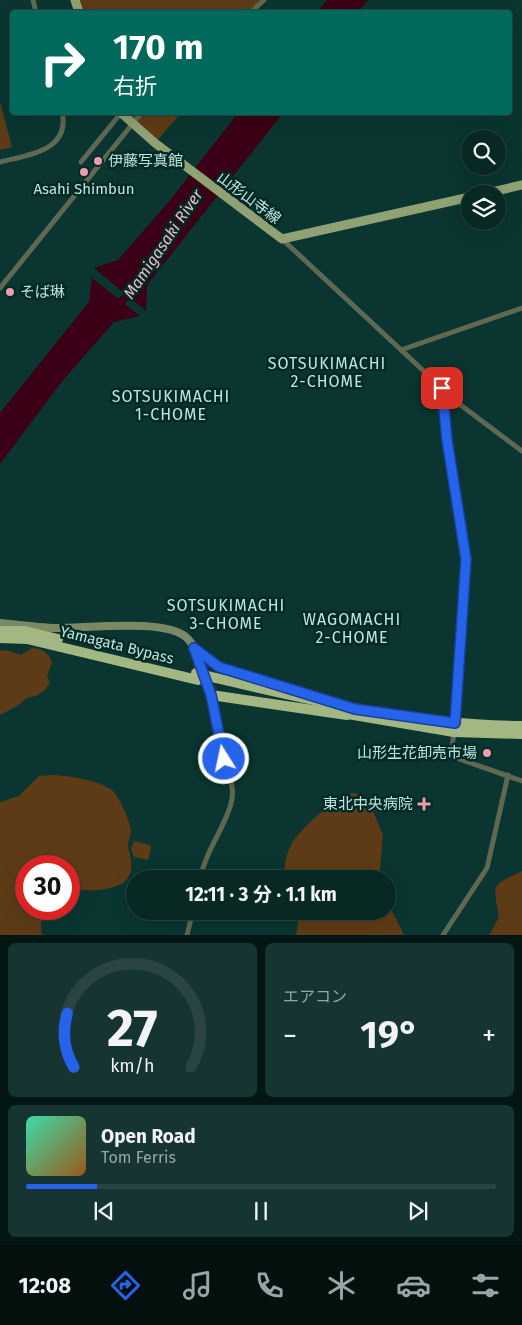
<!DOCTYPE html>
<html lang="ja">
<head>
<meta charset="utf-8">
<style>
	body { margin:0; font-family:"Fira Sans","Noto Sans JP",sans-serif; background:#163431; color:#f1f3f6; height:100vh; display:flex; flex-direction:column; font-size:19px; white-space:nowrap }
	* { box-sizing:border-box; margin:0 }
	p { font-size:16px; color:#98a6a6 }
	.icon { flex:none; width:28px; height:28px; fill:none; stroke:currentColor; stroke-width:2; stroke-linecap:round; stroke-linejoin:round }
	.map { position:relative; height:935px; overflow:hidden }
	.sheet { display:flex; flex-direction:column; gap:8px; padding:8px; background:#041614; flex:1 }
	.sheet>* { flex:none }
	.hud { position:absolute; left:10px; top:10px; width:502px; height:105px; border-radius:5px; box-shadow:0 5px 20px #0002,0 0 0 1px #294441; background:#00695c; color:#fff; overflow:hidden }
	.controls { position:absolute; left:461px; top:130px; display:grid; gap:10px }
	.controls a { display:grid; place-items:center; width:45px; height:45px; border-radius:50%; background:#082824; box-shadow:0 5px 20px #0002,0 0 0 1px #294441; font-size:25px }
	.speed { position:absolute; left:15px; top:855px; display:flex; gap:10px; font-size:25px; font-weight:700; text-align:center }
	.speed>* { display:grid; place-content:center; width:65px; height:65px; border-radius:50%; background:#082824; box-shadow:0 5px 20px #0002,0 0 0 1px #294441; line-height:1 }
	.speed .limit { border:8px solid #d22; background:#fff; color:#111 }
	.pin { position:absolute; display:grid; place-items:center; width:42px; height:42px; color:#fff; margin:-21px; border-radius:10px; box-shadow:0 2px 8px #0006 }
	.me { position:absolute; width:55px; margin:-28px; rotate:350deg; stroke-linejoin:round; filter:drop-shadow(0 0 4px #0008) }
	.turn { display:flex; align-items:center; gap:18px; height:105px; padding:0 20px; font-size:22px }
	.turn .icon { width:65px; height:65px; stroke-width:2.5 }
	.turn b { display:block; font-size:35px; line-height:42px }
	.big { font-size:38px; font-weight:700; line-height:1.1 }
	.sheet .tile { flex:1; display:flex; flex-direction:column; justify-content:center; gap:8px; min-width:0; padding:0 18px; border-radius:8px; background:#163431 }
	.sheet .dial { align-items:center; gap:0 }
	.dial svg { height:130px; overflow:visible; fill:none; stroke:#294441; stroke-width:7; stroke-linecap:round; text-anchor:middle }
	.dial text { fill:#f1f3f6; stroke:none }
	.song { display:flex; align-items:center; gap:15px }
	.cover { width:60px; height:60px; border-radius:8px; background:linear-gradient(135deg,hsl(160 70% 55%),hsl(30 70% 35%)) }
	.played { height:5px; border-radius:2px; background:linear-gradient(90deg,#2563eb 15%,#294441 15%) }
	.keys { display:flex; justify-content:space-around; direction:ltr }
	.heat { display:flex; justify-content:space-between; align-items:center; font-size:28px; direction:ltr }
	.sheet .tiles { flex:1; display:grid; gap:8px; grid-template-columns:1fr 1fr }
	.tile:last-child { grid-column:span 2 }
	.trip { position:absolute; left:126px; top:870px; width:270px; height:50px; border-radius:25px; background:#082824; box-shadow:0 5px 20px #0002,0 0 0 1px #294441; font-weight:700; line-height:50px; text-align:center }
	.menu { display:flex; height:80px; justify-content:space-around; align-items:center; background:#03100e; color:#98a6a6 }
	.menu .icon { width:35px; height:35px }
	.menu .current { color:#2563eb }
	.menu b { font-size:22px; color:#f1f3f6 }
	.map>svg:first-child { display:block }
	.green { fill:#5d3b16 }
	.water { fill:#3b0015 }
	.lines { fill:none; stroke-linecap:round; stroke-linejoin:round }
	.river { stroke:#3b0015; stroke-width:8 }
	.street { stroke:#5f6852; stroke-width:5 }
	.secondary { stroke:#7b8866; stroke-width:8 }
	.primary { stroke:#90a174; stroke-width:9 }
	.highway { stroke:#a3b782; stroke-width:10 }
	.highway-bridge { stroke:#a3b782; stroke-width:10 }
	.route-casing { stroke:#184099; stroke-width:12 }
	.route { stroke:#2563eb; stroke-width:9 }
	.poi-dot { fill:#f29aae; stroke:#002a26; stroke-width:2 }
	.labels { text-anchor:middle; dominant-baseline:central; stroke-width:5; stroke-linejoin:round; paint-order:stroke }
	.poi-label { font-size:15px; fill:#c0e4de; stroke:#002a26; text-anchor:start }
	.street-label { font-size:15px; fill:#c0e4de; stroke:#002a26 }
	.water-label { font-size:16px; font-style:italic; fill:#f6b6c3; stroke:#002a26 }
	.neighbourhood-label { font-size:16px; letter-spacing:1px; fill:#c0e4de; stroke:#002a26 }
</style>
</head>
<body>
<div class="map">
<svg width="522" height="935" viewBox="0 0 522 935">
	<rect width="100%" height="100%" fill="#0a3530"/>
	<g class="green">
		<polygon points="75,0 261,0 248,12 79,12"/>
		<polygon points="0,102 12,147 0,150"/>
		<polygon points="120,113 181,113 155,143"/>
		<path d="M32,648C43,649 48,652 52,662L47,676L50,683L45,690L36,696L27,698L17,706L0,715V651L7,650L21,655Z"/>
		<path d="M53,775C70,776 98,780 112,790C118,795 131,822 131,831C131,836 128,840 128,846C130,856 135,869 127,879C116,892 83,892 69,888V866H26V909H42L41,932L43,935H0V802L19,796L39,776Z"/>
		<path d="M352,793L361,794L370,804L383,835L379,879H285C283,868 286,855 291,845C298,830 337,796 352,793Z"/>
		<polygon points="134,841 150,845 151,848 148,860 134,857 131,849"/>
		<path d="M522,871V935H489L499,917C493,883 490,887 522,871Z"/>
		<polygon points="388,903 404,935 296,935 300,911 388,911"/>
	</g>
	<g class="water">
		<polygon points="327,0 368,0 358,12 317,12"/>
		<polygon points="238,113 283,113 147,285 146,311 94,268 118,260 171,199"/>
		<polygon points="92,278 140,316 114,322 63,380 0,464 0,413 89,302"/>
	</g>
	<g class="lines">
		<polyline class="river" points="115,307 134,290"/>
		<g class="street">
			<polyline points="33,0 36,12"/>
			<polyline points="251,12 264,0"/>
			<path d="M0,162C27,155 71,151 62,112"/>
			<polyline points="81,162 121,113"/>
			<polyline points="282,239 458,403 522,451"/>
			<polyline points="0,288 142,112"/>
			<polyline points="401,350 522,308"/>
			<polyline points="442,388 447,439 466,559 455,723"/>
			<polyline points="454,732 451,756 522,781"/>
			<path d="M200,879C206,850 223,831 231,804C236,786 227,773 223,756C218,736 215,716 211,695"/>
			<polyline points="187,935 193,911"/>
			<polyline points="443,935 487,868 508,775"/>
		</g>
		<path class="secondary" d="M0,623C18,625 35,627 53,628C82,629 168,617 188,639C201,653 204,678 211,695"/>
		<g class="primary">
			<polyline points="75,0 79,12"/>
			<polyline points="120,112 155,143 282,239 470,197"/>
			<polyline points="483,194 522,185"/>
		</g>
		<g class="highway">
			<polyline points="0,631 25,631 58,639"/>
			<polyline points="0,638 27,639 198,680"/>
			<polyline points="194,648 219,667 281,687"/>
			<path d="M216,678C317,702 418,725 522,726"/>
			<polyline points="211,695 347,715"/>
			<polyline points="342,713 454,732 522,734"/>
		</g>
		<polyline class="highway-bridge" points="196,673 216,678"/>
	</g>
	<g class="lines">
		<defs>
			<polyline id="route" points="224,759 211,695 194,648 219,667 355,709 455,723 466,559 447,440 442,388"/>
		</defs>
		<use href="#route" class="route-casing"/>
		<use href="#route" class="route"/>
	</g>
	<g class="poi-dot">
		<circle cx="98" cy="161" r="5"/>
		<circle cx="84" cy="172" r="5"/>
		<circle cx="10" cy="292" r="5"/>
		<circle cx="487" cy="753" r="5"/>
		<path d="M421.5 796.5h5v5h5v5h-5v5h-5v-5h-5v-5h5z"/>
	</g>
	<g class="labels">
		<g class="poi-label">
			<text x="108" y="161">伊藤写真館</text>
			<text x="84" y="189" text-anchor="middle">Asahi Shimbun</text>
			<text x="20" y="292">そば琳</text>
			<text x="477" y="753" text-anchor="end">山形生花卸売市場</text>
			<text x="413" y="804" text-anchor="end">東北中央病院</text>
		</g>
		<g class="street-label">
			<text transform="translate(249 198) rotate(37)">山形山寺線</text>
			<text transform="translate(117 645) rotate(14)">Yamagata Bypass</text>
		</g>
		<g class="water-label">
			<text transform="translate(163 244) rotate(-56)">Mamigasaki River</text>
		</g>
		<g class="neighbourhood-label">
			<text x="327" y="363">SOTSUKIMACHI<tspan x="327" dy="18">2-CHOME</tspan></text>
			<text x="171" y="396">SOTSUKIMACHI<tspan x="171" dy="18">1-CHOME</tspan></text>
			<text x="226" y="605">SOTSUKIMACHI<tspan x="226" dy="18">3-CHOME</tspan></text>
			<text x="352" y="619">WAGOMACHI<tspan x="352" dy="18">2-CHOME</tspan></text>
		</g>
	</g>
</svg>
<div class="controls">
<a><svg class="icon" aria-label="search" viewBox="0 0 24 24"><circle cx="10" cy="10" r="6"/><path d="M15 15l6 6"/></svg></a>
<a><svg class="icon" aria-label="layers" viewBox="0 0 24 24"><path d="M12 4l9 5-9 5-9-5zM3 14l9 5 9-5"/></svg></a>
</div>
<div class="speed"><div class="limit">30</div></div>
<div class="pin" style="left:442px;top:388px;background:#d93025"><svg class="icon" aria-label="arrive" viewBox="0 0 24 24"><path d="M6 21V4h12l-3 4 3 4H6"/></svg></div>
<svg class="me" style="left:224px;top:759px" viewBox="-20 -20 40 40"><circle r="17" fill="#2563eb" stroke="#fff" stroke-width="3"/><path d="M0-11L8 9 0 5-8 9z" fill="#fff"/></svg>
<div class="trip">12:11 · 3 分 · 1.1 km</div>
<div class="hud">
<div class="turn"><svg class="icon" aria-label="right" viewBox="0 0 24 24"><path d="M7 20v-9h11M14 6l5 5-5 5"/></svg><div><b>170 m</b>右折</div></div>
</div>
</div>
<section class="sheet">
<div class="tiles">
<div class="tile dial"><svg viewBox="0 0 100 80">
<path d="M14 69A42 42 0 1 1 86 69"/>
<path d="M14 69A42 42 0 0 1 10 36" stroke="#2563eb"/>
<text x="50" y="56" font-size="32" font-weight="700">27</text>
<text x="50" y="72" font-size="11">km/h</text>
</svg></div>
<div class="tile"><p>エアコン</p>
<div class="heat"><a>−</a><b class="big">19°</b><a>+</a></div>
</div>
<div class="tile">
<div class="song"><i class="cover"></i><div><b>Open Road</b><p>Tom Ferris</p></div></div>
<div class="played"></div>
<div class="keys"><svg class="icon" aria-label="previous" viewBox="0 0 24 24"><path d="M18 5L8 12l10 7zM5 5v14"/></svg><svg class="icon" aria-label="pause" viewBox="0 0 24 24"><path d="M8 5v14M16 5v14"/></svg><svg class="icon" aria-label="next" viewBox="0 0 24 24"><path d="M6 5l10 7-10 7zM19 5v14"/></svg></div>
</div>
</div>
</section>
<nav class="menu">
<b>12:08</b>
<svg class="icon current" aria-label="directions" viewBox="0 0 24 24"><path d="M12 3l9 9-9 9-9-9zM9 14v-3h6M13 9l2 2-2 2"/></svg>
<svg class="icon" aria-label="music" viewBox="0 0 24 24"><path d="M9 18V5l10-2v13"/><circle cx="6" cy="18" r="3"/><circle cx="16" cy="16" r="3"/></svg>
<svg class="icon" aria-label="phone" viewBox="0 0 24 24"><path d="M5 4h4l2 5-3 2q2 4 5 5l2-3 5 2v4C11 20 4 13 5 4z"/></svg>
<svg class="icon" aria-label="climate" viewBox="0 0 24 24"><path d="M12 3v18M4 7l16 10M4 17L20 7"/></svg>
<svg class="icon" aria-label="car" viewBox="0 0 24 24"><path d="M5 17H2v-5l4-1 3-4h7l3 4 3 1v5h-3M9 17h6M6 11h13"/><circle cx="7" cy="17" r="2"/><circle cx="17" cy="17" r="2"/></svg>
<svg class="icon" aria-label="filters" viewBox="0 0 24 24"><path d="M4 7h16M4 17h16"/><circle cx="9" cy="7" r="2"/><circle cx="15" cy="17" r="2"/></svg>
</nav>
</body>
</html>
